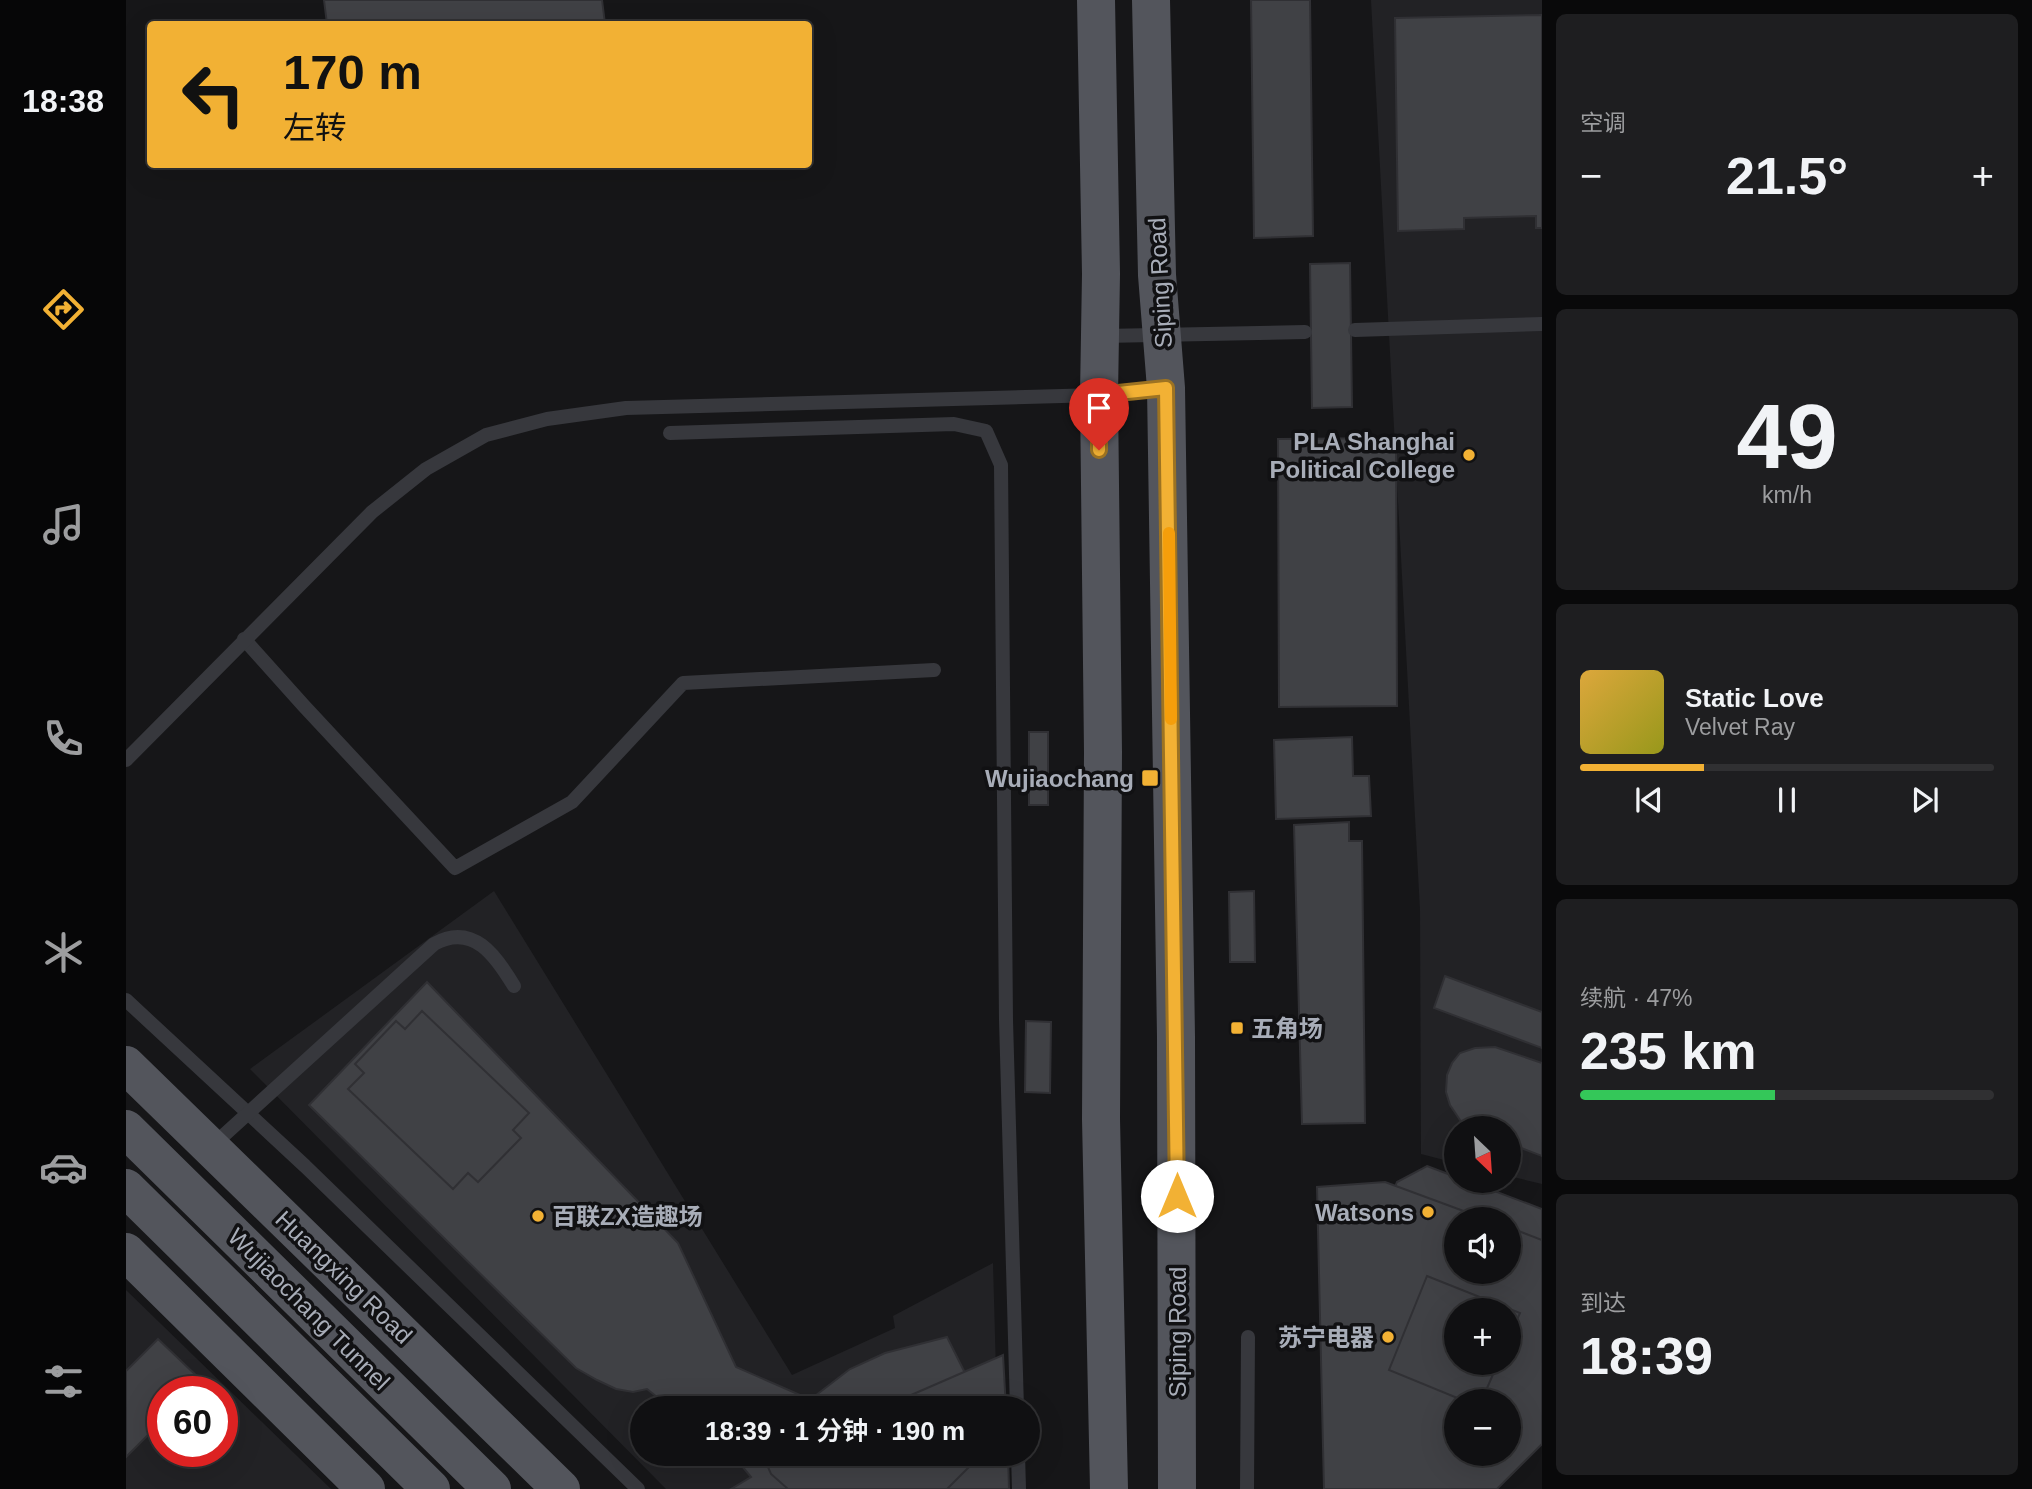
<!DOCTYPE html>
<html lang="zh">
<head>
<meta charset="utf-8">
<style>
	body { margin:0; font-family:Arial,"Noto Sans SC",sans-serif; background:#1e1e20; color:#f1f3f6; height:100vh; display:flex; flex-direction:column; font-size:26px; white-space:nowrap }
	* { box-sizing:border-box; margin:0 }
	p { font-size:23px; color:#9c9d9f }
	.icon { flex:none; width:38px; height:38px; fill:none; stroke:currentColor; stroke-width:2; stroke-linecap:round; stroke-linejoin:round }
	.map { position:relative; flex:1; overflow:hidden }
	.panel { display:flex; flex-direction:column; gap:14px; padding:14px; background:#09090a; width:490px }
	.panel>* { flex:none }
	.hud { position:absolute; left:21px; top:21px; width:665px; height:147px; border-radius:7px; box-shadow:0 7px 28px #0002,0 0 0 2px #303032; background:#f2b134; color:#111; overflow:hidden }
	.needle { width:46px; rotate:155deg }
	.controls { position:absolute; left:1318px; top:1116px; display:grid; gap:14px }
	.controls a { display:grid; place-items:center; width:77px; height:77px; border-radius:50%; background:#101012; box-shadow:0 7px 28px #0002,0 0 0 2px #303032; font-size:35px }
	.speed { position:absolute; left:21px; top:1376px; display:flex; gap:14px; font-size:35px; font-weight:700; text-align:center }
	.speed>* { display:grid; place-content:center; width:91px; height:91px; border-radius:50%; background:#101012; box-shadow:0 7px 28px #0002,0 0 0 2px #303032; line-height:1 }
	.speed .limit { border:10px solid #d22; background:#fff; color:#111 }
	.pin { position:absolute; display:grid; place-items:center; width:60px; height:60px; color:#fff; margin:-72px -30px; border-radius:50% 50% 50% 0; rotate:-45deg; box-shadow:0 0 7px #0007 }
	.pin .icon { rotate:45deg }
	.me { position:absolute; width:77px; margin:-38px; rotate:0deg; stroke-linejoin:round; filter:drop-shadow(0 0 5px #0008) }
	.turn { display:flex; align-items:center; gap:24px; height:147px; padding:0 21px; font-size:32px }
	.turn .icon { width:91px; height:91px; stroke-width:2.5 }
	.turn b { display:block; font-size:49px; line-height:60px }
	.big { font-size:52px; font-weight:600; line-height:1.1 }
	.panel .tile { flex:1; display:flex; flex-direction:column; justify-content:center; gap:10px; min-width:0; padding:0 24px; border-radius:10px; background:#1e1e20 }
	.panel .dial { align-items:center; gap:0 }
	.dial b { font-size:91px; line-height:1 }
	.song { display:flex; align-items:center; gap:21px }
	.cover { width:84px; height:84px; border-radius:10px; background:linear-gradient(135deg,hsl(40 70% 55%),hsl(60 70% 35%)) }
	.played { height:7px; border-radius:4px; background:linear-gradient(90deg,#f2b134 30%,#303032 30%) }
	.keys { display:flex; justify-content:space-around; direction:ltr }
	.heat { display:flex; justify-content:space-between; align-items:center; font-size:38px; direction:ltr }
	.charge { height:10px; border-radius:5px; background:linear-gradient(90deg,#34c759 47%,#303032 0) }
	.trip { position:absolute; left:504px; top:1396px; width:410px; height:70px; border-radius:35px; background:#101012; box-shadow:0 7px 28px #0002,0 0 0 2px #303032; font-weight:600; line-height:70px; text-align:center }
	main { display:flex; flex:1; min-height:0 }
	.dock { display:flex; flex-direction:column; width:126px; justify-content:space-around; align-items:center; background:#060607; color:#9c9d9f }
	.dock .icon { width:49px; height:49px }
	.dock .selected { color:#f2b134 }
	.dock b { font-size:32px; color:#f1f3f6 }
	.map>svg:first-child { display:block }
	.built { fill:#222225; fill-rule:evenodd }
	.building { fill:#404145; stroke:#303034; stroke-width:2; fill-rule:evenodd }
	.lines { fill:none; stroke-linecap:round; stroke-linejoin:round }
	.service { stroke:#37383d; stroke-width:14 }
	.primary { stroke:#53555c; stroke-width:38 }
	.route-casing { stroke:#9d7322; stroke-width:18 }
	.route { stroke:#f2b134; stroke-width:12 }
	.slow { stroke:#f59e0b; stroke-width:12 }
	.poi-dot { fill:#f2b134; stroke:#111113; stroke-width:2.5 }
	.labels { text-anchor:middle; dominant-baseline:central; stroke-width:7; stroke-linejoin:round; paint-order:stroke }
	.street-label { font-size:24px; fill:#a8adb8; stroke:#111113 }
	.poi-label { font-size:24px; font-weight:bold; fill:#a8adb8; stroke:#111113; text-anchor:end }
</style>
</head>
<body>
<main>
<nav class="dock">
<b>18:38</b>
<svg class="icon selected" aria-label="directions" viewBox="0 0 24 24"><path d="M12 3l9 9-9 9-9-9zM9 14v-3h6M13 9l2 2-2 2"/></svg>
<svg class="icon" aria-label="music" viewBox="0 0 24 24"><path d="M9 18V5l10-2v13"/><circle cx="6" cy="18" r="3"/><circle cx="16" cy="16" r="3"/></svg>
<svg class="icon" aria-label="phone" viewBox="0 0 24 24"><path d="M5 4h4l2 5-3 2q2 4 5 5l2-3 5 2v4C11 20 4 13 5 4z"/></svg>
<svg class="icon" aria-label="climate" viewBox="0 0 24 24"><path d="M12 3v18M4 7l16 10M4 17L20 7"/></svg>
<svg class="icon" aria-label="car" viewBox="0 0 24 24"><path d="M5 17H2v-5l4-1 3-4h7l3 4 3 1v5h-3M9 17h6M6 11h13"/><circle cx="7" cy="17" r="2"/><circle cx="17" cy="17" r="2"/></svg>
<svg class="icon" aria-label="filters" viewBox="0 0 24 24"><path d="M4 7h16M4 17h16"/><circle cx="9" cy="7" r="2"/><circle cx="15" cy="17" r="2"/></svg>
</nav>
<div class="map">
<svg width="1416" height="1489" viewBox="0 0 1416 1489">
	<rect width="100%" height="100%" fill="#161618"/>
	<g class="built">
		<polygon points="1245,0 1416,0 1416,1184 1383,1176 1382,1129 1330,1129 1330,1163 1295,1154 1294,910"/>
		<polygon points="368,891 666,1375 769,1328 767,1316 867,1263 871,1409 516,1409 516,1454 872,1454 873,1489 540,1489 124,1069"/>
		<path d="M0,1290L205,1489H0ZM37,1391H96V1451H37Z"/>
	</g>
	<g class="building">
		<polygon points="198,0 476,0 479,24 201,24"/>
		<polygon points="1125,0 1184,0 1187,236 1128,238"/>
		<polygon points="1416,15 1416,228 1410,228 1410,216 1338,218 1338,229 1272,231 1269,18"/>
		<polygon points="1224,263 1226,407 1186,408 1184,264"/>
		<polygon points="1270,438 1271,706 1153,707 1152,439"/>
		<rect x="903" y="732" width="19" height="73"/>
		<polygon points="1226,737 1227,776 1243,776 1245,816 1150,819 1148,740"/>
		<polygon points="1223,822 1223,841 1236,841 1239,1123 1176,1124 1168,825"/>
		<polygon points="1128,891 1129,962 1104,962 1103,892"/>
		<polygon points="1319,976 1416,1012 1416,1048 1308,1008"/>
		<polygon points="301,982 552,1243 610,1367 706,1409 546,1409 521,1389 507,1392 490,1389 471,1380 450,1368 183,1105"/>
		<polygon points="296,1011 403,1113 387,1130 395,1138 352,1182 342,1173 327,1189 222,1089 238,1073 229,1064 270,1021 279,1029"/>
		<polygon points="900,1021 925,1022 924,1093 899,1092"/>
		<polygon points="1369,1047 1416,1063 1416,1156 1382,1143 1382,1129 1346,1129 1338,1126 1324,1105 1320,1092 1321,1075 1326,1063 1334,1053 1349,1048"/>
		<path d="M1301,1166L1330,1177V1181H1342L1416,1209V1321L1404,1333L1382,1325V1311H1344L1251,1276L1252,1230L1271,1182ZM1330,1220H1382V1272H1330Z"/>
		<path d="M1259,1182L1362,1220H1330V1272H1382V1227L1416,1240V1444L1371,1489H1198L1191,1187ZM1330,1311H1382V1363H1330ZM1330,1402H1382V1454H1330Z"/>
		<polygon points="1301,1276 1394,1313 1382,1340 1382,1311 1330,1311 1330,1363 1372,1363 1355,1402 1341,1402 1263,1370"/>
		<polygon points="821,1337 857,1409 672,1409 724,1369 759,1353"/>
		<polygon points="32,1339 76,1381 65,1391 37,1391 37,1420 0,1457 0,1371"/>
		<polygon points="877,1355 880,1409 753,1409 838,1372"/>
		<polygon points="602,1454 882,1454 883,1489 605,1489 625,1477 616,1466"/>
		<polygon points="642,1454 856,1454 821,1489 662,1489 645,1474 638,1458"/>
	</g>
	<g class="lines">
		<g class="service">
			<polyline points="1229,330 1416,324"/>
			<polyline points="977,336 1179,332"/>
			<polyline points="544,433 828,424 860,431 875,465 880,1020 891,1409"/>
			<polyline points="118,639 178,706 329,868 446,802 557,683 808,670"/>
			<polyline points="0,760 246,512 300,469 360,435 421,419 500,408 973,395 1039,389"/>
			<polyline points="0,1000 179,1166 512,1489"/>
			<path d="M86,1146L308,944C347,922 370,956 388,986"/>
			<polyline points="892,1454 893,1489"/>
			<polyline points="1121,1489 1122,1337"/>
		</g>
		<g class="primary">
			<polyline points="970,0 975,274 973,395 977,752 975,1119 983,1489"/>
			<polyline points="1025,0 1031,275 1040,388 1050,1037 1051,1489"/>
			<polyline points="0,1065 435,1489"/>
			<polyline points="0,1129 366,1489"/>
			<polyline points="0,1188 305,1489"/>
			<polyline points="0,1252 240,1489"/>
		</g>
	</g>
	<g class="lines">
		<defs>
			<polyline id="route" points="973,450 973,395 1040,388 1051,1196"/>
		</defs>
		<use href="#route" class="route-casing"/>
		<use href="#route" class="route"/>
		<polyline class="slow" points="1043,533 1045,719"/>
	</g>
	<g class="poi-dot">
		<circle cx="1343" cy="455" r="7"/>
		<rect x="1015" y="769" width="18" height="18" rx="3.5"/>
		<rect x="1104" y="1021" width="14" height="14" rx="3.5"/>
		<circle cx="1302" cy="1212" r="7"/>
		<circle cx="412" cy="1216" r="7"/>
		<circle cx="1262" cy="1337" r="7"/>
	</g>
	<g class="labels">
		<g class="street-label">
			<text transform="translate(1034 283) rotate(-93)">Siping Road</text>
			<text transform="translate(218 1277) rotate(44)">Huangxing Road</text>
			<text transform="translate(183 1309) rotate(45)">Wujiaochang Tunnel</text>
			<text transform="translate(1051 1332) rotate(-90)">Siping Road</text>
		</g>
		<g class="poi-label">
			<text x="1329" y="441">PLA Shanghai<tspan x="1329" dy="28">Political College</tspan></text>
			<text x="1008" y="778">Wujiaochang</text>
			<text x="1125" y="1028" text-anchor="start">五角场</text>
			<text x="1288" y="1212">Watsons</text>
			<text x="426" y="1216" text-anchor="start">百联ZX造趣场</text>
			<text x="1248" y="1337">苏宁电器</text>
		</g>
	</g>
</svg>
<div class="controls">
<a><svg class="needle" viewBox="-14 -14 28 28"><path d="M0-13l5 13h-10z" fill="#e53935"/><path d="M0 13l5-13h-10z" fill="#9c9d9f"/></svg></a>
<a><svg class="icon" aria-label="sound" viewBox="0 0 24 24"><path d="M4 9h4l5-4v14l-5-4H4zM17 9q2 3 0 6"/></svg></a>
<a>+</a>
<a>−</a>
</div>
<div class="speed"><div class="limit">60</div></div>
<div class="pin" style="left:973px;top:450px;background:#d93025"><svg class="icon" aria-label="arrive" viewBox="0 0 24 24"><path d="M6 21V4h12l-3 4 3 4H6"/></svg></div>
<svg class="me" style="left:1051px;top:1196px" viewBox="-20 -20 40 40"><circle r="19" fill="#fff"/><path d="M0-13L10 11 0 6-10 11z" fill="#f2b134"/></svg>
<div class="trip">18:39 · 1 分钟 · 190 m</div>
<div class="hud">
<div class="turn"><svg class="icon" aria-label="left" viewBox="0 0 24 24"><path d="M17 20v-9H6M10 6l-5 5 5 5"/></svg><div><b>170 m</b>左转</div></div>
</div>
</div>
<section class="panel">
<div class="tile"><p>空调</p>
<div class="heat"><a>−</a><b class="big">21.5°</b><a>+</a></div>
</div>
<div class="tile dial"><b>49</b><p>km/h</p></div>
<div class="tile">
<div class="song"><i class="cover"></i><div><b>Static Love</b><p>Velvet Ray</p></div></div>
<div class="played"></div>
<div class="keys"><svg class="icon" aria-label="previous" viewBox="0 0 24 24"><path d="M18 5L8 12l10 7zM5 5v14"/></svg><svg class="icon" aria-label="pause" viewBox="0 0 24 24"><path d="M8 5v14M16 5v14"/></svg><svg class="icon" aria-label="next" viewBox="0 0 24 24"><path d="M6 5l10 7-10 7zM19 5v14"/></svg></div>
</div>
<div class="tile"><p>续航 · 47%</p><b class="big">235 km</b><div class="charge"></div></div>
<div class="tile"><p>到达</p><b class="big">18:39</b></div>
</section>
</main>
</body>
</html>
